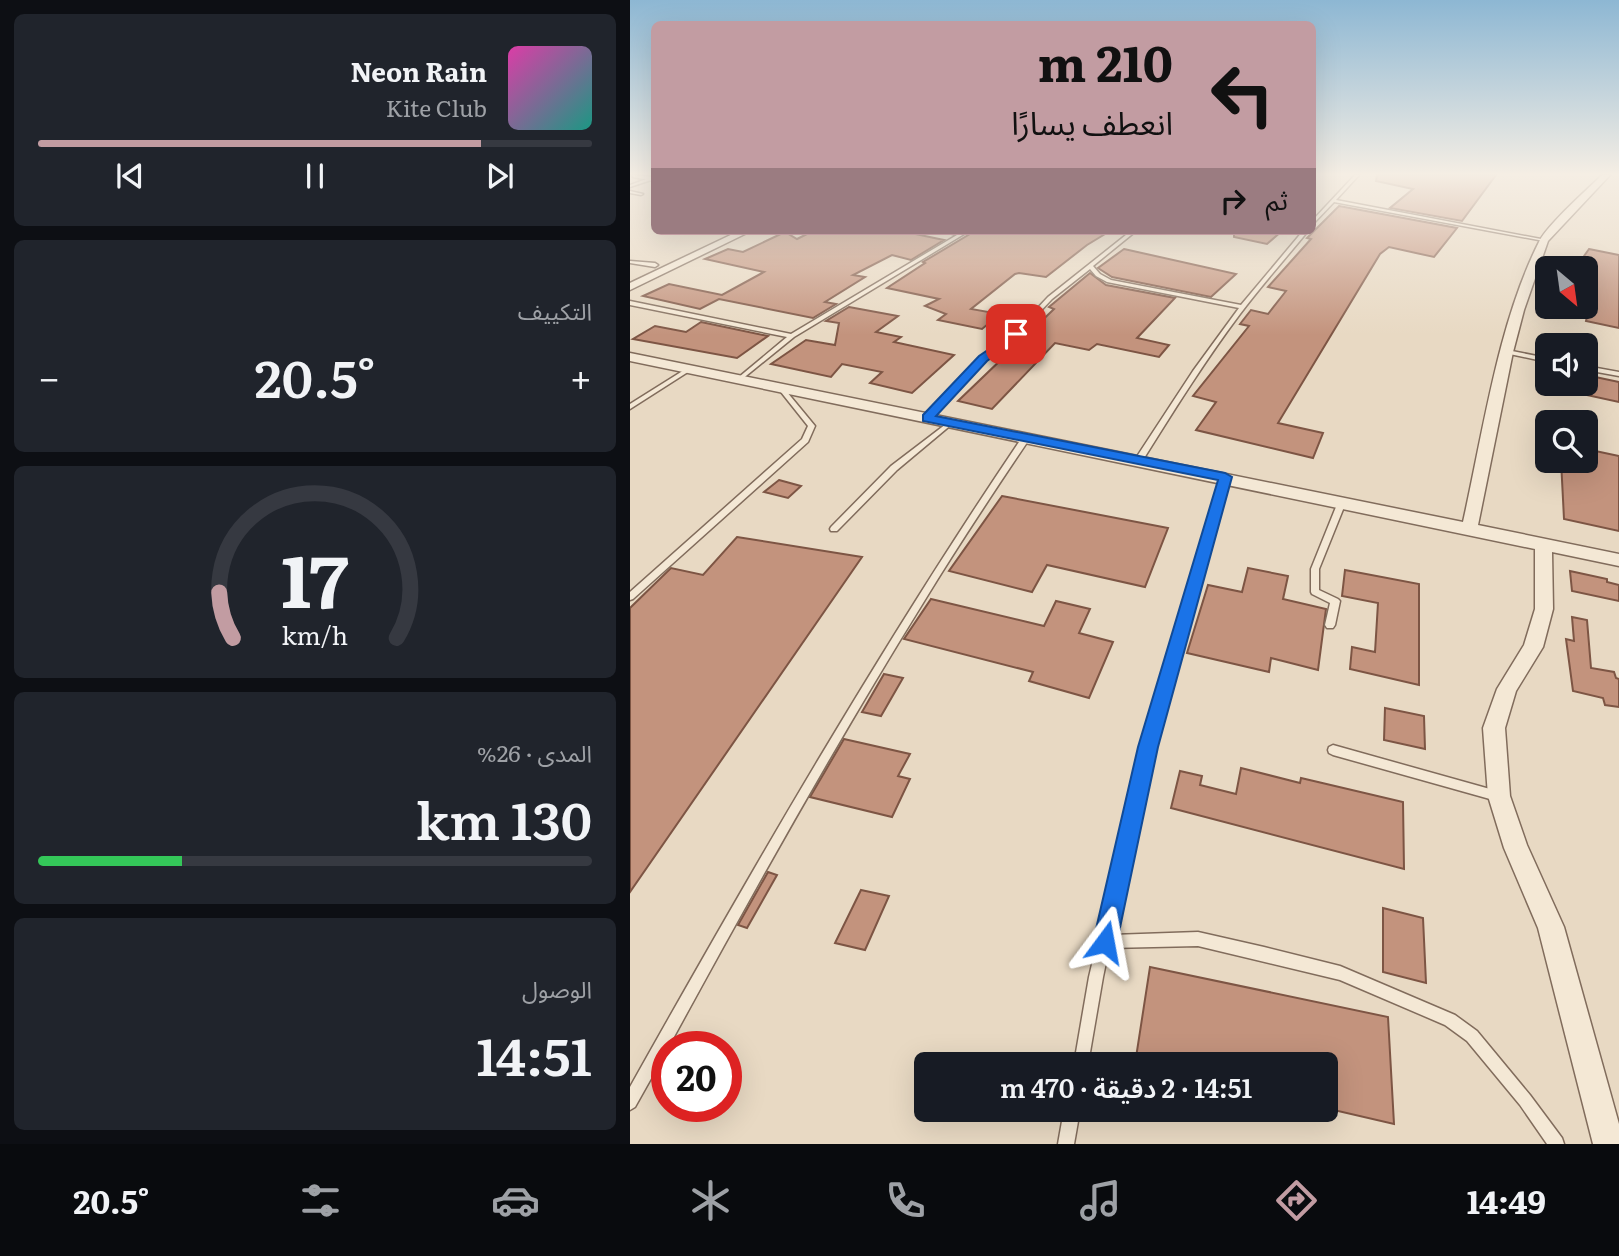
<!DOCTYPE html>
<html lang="ar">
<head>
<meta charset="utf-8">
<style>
	body { margin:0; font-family:Literata,"Noto Sans Arabic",serif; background:#20242c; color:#f1f3f6; direction:rtl; height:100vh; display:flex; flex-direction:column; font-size:26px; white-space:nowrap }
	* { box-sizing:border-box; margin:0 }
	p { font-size:23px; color:#9ea1a6 }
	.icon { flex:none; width:38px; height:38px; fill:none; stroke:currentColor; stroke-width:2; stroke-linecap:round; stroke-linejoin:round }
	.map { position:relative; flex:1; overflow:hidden; direction:ltr }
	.side { display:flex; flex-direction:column; gap:14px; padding:14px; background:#0d0f14; width:630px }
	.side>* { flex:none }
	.guide { position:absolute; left:21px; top:21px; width:665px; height:214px; border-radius:10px; box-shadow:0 7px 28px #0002; direction:rtl; background:#c29ca2; color:#111; overflow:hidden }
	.needle { width:46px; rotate:151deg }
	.fabs { position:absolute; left:905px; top:256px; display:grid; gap:14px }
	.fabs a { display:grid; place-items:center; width:63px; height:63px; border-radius:10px; background:#171b24; box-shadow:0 7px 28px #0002; font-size:35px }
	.speed { position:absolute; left:21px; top:1031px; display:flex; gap:14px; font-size:35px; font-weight:700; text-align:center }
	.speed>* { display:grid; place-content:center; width:91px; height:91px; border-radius:50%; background:#171b24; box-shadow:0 7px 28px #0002; line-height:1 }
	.speed .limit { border:10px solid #d22; background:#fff; color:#111 }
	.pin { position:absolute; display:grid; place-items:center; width:60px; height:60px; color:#fff; margin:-30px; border-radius:14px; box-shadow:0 4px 10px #0006 }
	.me { position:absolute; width:77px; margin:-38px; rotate:13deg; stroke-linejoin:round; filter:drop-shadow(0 0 5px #0008) }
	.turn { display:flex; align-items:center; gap:24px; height:147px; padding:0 28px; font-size:32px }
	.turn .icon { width:91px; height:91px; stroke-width:2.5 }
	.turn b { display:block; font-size:49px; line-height:60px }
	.then { display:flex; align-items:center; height:66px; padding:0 28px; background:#0003; gap:14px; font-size:26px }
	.big { font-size:52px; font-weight:600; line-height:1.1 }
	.side .widget { flex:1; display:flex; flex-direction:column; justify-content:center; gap:10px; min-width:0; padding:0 24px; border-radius:10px; background:#20242c }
	.side .dial { align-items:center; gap:0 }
	.dial svg { height:182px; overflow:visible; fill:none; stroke:#363941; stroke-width:7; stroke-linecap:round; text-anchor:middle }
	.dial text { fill:#f1f3f6; stroke:none }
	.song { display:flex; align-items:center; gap:21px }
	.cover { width:84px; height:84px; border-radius:10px; background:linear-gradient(135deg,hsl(320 70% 55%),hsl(170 70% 35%)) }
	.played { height:7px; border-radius:4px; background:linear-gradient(90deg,#c29ca2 80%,#363941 80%) }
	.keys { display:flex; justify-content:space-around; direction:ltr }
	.heat { display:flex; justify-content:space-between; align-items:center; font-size:38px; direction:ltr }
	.charge { height:10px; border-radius:5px; background:linear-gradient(90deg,#34c759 26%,#363941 0) }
	.trip { position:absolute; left:284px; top:1052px; width:424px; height:70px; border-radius:10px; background:#171b24; box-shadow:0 7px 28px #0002; font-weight:600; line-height:70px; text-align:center; direction:rtl }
	.tabs { display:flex; height:112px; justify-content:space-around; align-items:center; background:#090b0e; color:#9ea1a6 }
	.tabs .icon { width:49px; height:49px }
	.tabs .selected { color:#c29ca2 }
	.tabs b { font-size:32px; color:#f1f3f6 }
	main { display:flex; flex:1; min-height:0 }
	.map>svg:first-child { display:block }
	.building { fill:#c3937d; stroke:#7d5544; stroke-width:2 }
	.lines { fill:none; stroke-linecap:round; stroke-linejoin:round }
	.service-casing { stroke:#816c5c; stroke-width:3 }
	.minor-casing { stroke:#816c5c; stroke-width:3 }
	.service { fill:#f4e8d5; fill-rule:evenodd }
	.minor { fill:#f4e8d5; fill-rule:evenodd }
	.route { fill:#1a73e8; stroke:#114b97; stroke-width:2 }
</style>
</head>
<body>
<main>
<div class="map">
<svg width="989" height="1144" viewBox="0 0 989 1144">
	<rect width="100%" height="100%" fill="#e8d9c3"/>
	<g class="building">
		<polygon points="747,175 866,175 832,221 760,208 783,189 746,181"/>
		<polygon points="709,206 827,228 804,257 759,247 750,254 648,423 693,433 683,458 566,430 586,402 563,396 619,326 610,324 621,310 638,314 656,291 638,287 681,239 677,238"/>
		<polygon points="183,231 271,231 314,240 281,260 262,255 223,275 235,277 195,302 206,304 183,318 89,299 70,309 13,296 39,284 92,295 134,272 75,259 98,249 113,252 155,232 167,239"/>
		<polygon points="345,231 365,234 371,231 480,231 457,245 416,277 389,273 385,274 341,309 370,314 352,329 308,320 316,314 295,306 309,299 257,288 295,263 293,262"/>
		<polygon points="604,231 652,231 637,244 604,237"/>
		<polygon points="494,249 606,274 581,297 482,277 468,268"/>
		<polygon points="959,249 989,255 989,328 956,321 964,285 956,284 956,268 947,266"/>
		<polygon points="460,273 476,285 545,298 507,338 539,345 529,357 467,344 459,350 425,343 362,409 328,401 424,309 419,307"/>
		<polygon points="219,307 268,316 246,332 271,337 264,342 324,355 282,393 240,383 252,372 212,364 201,377 141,364 176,340 205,345 209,323 196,321"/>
		<polygon points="71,322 138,336 107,358 3,339 25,326 56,332"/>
		<polygon points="956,375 989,382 989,402 929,389 929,383 956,383"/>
		<polygon points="956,449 989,456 989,531 934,519 931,460 956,460"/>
		<polygon points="149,480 171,486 158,498 134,492"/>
		<polygon points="372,496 538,528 515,587 417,565 402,592 319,571"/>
		<polygon points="107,537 232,557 0,892 0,608 41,568 73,575"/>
		<polygon points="618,568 658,576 653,599 696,609 688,670 641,658 639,672 557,653 578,585 612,592"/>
		<polygon points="715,570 789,584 789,685 720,669 722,647 745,652 748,603 712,596"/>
		<polygon points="940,571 977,579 977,582 989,585 989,601 942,591"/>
		<polygon points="301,599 414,626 426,601 460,609 449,633 483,642 459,698 399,681 403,672 274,639"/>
		<polygon points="942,617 957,620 961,668 984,672 986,678 989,679 989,707 975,705 973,698 943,691 936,639 944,641"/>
		<polygon points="254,674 273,678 251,716 232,712"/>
		<polygon points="755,708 794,716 795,749 754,740"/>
		<polygon points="214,739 280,754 268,776 280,779 262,817 180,797"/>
		<polygon points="611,768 670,783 671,778 773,802 774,869 541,808 550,771 572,776 570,785 606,794"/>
		<polygon points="138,872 147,875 117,928 108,925"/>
		<polygon points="231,890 259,896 235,950 205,943"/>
		<polygon points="753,908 793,918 796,983 753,972"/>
		<polygon points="520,967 758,1017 764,1124 695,1108 695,1064 505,1064"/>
	</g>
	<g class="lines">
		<defs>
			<g id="service">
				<polygon points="725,175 729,175 706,200 916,240 914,241 704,202 682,225 682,221"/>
				<polygon points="22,177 24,177 24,179 0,187 0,185"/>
				<polygon points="0,191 13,194 11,195 0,193"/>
				<polygon points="312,231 331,233 339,231 164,337 111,380 109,379 109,377 157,337 0,305 0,301 161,334 327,235"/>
				<path d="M501,231H506L463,266L470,274L481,280L611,305L673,231H678C655,259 631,286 610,314C574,362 543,412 511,463H508L504,461L563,371L609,308L477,282L466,276L460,269L422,299L388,335L355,359L300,419H296V417L351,357L384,333L418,297Z"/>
				<polygon points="0,261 25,263 28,265 25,267 0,263"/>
				<polygon points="877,350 917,358 917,362 875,353 874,352"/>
				<polygon points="956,366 989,372 989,376 956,370"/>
				<polygon points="59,367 61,368 61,370 0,409 0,404"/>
				<polygon points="150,385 152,386 185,426 178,442 3,599 0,600 0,592 172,439 178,426 147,387"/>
				<polygon points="320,421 322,422 322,424 267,470 207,531 201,531 200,529 201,527 261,466"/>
				<path d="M393,436H399L400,438C363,493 327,547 293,603C203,748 120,897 39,1046H37V1050L5,1107L0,1110V1087C124,866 251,646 393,436Z"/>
				<polygon points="592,475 595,475 599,477 523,747 482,935 568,932 634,947 710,966 825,1015 847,1031 900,1095 932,1138 934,1144 917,1144 890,1105 837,1041 815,1025 710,980 568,946 479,948 473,977 458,1064 444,1064 459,977 513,747"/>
				<polygon points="712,499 716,502 689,569 689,590 708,599 710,601 705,625 703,628 697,628 695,625 700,603 682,594 681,592 681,569 708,502"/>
				<polygon points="703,745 867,791 871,792 873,796 871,800 867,801 703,755 699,753 698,750 699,747"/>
				<polygon points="434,1110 450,1110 444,1144 428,1144"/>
			</g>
			<g id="minor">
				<polygon points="2,175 24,177 24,181 3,177"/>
				<path d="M972,175H980L918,241L894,310L883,352L848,525L989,554V566L922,552L923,609L913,647L886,691L875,728L880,796L897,845L934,927L989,1124V1144H963L908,928L874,848L858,796L853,728L867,689L894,645L905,609V549L0,361V353L833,522C853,433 868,323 909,242C917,225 957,190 972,175Z"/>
				<polygon points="109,231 121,231 0,290 0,283"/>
			</g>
		</defs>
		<use href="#service" class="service-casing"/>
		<use href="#minor" class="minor-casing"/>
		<use href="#service" class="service"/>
		<use href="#minor" class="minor"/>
	</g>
	<linearGradient id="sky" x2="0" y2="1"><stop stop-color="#8db7d3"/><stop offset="0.52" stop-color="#f5eee4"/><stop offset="1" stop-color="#f5eee4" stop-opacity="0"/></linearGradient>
	<rect width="989" height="335" fill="url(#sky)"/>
	<polygon class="route" points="386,331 391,334 390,337 357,361 306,416 595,473 602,477 528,747 487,942 483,950 475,954 466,950 463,942 508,747 588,480 293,421 293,415 349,356"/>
</svg>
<div class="fabs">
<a><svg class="needle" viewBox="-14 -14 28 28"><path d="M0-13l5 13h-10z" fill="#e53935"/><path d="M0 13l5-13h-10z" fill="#9ea1a6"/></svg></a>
<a><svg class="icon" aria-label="sound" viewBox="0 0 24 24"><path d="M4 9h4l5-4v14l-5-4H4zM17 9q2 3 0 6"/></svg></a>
<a><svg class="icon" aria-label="search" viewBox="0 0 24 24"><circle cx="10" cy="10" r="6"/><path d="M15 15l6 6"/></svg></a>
</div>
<div class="speed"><div class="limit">20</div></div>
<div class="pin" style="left:386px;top:334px;background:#d93025"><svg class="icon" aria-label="arrive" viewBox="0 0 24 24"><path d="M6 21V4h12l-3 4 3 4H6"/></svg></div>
<svg class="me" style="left:475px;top:942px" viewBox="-20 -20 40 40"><path d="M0-17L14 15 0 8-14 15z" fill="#1a73e8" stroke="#fff" stroke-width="4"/></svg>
<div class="trip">14:51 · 2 دقيقة · 470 m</div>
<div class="guide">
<div class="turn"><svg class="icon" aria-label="left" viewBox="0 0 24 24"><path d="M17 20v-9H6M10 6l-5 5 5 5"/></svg><div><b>210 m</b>انعطف يسارًا</div></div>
<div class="then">ثم<svg class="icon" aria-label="right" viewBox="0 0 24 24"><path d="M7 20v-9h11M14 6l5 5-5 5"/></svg></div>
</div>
</div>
<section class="side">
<div class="widget">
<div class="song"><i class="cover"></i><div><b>Neon Rain</b><p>Kite Club</p></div></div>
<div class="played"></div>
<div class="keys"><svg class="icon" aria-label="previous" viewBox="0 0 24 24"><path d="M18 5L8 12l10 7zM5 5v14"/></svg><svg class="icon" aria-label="pause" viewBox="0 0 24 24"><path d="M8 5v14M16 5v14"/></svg><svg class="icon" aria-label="next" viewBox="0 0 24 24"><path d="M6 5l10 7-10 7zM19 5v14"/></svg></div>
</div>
<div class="widget"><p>التكييف</p>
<div class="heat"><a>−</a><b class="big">20.5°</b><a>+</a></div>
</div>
<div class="widget dial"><svg viewBox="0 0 100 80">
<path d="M14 69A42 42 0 1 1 86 69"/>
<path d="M14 69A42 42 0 0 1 8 49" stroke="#c29ca2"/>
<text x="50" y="56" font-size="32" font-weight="700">17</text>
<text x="50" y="72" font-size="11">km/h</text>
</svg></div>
<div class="widget"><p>المدى · 26%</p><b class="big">130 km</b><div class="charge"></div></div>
<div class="widget"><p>الوصول</p><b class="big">14:51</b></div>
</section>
</main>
<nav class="tabs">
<b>14:49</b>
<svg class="icon selected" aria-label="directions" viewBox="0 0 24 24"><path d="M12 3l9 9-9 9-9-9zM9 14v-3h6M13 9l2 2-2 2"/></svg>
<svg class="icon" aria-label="music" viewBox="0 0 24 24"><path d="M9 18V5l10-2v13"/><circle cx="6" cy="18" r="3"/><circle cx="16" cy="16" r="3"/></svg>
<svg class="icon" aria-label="phone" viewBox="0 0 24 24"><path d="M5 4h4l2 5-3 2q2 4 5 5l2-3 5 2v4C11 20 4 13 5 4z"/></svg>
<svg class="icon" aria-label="climate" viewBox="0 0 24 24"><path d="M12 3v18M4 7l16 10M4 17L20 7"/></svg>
<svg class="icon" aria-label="car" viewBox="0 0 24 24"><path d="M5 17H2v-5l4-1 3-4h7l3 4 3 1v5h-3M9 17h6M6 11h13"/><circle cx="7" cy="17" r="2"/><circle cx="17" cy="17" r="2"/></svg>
<svg class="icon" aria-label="filters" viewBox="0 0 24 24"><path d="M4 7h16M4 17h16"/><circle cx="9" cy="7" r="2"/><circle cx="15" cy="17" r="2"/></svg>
<b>20.5°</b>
</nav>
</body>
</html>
